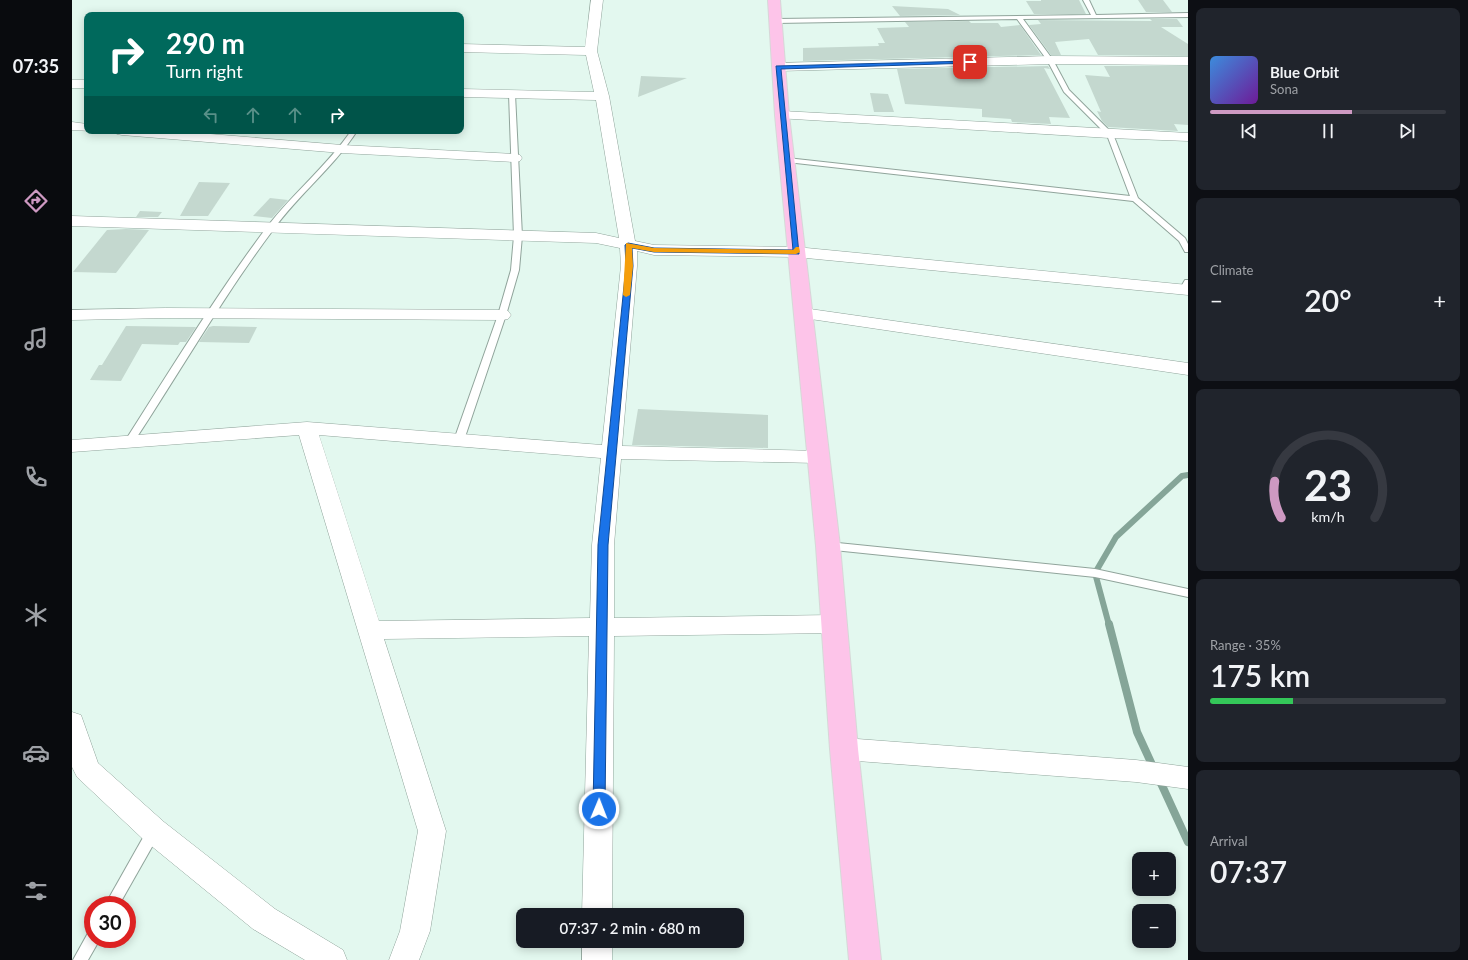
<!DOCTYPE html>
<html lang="en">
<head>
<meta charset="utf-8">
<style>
	body { margin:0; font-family:Lato,sans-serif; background:#20242c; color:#f1f3f6; height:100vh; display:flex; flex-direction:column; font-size:15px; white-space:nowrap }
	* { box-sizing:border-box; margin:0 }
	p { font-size:13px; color:#9ea1a6 }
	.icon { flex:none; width:22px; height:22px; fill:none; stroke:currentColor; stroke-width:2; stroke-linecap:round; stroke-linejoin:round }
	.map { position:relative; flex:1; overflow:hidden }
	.side { display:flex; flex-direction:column; gap:8px; padding:8px; background:#0d0f14; width:280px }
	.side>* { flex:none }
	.guide { position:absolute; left:12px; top:12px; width:380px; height:122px; border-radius:8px; box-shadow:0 2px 10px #0003; background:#00695c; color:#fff; overflow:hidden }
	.buttons { position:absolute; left:1060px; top:852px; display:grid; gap:8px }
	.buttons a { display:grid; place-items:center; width:44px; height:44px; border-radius:8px; background:#171b24; box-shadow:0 2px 10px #0003; font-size:20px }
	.speed { position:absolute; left:12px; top:896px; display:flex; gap:8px; font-size:20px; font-weight:700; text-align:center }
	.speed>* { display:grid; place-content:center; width:52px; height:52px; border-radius:50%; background:#171b24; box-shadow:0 2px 10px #0003; line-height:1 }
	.speed .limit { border:6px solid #d22; background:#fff; color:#111 }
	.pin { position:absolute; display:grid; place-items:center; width:34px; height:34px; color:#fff; margin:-17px; border-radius:8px; box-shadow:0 2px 6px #0006 }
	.me { position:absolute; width:44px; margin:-22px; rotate:1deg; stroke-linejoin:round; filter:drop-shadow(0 0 3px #0008) }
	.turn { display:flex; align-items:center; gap:14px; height:84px; padding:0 16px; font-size:18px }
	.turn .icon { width:52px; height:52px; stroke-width:2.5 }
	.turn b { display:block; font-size:28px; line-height:34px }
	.lanes { display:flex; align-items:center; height:38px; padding:0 16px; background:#0003; justify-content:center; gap:20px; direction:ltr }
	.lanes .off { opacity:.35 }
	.big { font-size:30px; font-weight:600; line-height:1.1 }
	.side .card { flex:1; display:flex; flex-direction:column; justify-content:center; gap:6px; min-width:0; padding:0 14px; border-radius:8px; background:#20242c }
	.side .dial { align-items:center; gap:0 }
	.dial svg { height:104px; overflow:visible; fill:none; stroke:#363941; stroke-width:7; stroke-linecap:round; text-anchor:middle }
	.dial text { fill:#f1f3f6; stroke:none }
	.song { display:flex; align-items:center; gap:12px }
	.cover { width:48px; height:48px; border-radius:6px; background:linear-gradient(135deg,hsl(210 70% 55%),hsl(280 70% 35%)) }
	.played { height:4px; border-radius:2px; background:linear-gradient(90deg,#ce99c2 60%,#363941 60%) }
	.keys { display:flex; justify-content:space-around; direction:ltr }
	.heat { display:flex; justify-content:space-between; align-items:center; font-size:22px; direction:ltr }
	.charge { height:6px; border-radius:3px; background:linear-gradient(90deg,#34c759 35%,#363941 0) }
	.trip { position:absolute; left:444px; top:908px; width:228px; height:40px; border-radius:8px; background:#171b24; box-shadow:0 2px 10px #0003; font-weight:600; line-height:40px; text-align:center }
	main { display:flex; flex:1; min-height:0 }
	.tabs { display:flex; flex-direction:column; width:72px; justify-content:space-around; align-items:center; background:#090b0e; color:#9ea1a6 }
	.tabs .icon { width:28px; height:28px }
	.tabs .active { color:#ce99c2 }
	.tabs b { font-size:18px; color:#f1f3f6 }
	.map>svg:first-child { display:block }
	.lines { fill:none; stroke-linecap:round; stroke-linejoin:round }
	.stream-far1 { stroke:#85a598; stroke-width:6 }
	.stream { stroke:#85a598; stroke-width:8 }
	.building { fill:#c4d8cf }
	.service-casing { stroke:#90a49b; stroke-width:2 }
	.minor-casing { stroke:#90a49b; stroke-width:1 }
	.primary-casing { stroke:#d6d8d7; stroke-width:2 }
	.service { fill:#fff; fill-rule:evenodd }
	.minor { fill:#fff; fill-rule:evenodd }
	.primary { fill:#fdc4e9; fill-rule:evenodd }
	.route { fill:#1a73e8; stroke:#114b97 }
	.slow { fill:#f59e0b }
</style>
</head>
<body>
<main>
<nav class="tabs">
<b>07:35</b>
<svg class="icon active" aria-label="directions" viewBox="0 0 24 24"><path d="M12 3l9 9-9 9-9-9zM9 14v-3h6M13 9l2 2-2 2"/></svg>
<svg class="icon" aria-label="music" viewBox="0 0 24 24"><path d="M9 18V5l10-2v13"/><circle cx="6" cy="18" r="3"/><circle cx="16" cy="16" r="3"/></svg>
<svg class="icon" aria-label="phone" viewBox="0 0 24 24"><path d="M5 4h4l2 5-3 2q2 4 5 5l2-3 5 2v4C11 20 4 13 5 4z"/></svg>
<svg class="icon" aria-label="climate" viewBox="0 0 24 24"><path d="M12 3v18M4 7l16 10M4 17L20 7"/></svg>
<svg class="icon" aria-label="car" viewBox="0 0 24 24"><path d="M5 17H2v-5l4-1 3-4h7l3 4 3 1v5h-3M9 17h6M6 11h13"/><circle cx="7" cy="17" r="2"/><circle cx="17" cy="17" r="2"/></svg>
<svg class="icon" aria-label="filters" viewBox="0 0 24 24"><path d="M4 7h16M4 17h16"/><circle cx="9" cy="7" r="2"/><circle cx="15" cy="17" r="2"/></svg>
</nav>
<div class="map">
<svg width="1116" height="960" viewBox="0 0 1116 960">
	<rect width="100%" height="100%" fill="#e3f8ef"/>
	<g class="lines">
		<polyline class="stream-far1" points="1037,625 1023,573 1044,537 1110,476 1116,475"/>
		<g class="stream">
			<polyline points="1037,624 1065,732 1082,769"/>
			<polyline points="1087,779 1116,842"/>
		</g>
	</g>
	<g class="building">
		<polygon points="969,0 1007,0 1014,14 962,14 954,1 969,1"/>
		<polygon points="1066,0 1091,0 1100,12 1074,12"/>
		<polygon points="820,6 876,9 888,15 828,16"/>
		<polygon points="1078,19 1105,19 1111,27 1089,27 1116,44 1116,56 1026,55 1017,39 983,42 989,55 979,55 957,25 969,24 966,20 1080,21"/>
		<polygon points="897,21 899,23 926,23 929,27 948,25 969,55 731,61 731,48 807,46 806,43 813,43 805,28 837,27 833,22"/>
		<polygon points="976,66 978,69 972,68 998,118 977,117 979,124 940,122 939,119 910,117 910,109 833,104 825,69"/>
		<polygon points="1032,66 1116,66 1116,125 1102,124 1106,131 1036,127 1030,121 1025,111 1029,112 1013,75 1038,77"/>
		<polygon points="569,76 615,78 566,97"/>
		<polygon points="798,93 816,94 822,112 802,112"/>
		<polygon points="127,182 158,183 136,216 108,216"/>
		<polygon points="198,198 216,200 200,218 181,216"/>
		<polygon points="68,211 90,212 86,217 64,217"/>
		<polygon points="54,229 77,230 44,273 1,272 35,230"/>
		<polygon points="54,326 124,327 114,342 108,342 106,345 70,344 49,381 18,380 27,365 30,365"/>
		<polygon points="141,326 185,327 177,343 127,342 137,327"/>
		<polygon points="566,409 696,415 696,448 560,445"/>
	</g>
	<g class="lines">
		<defs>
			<g id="service">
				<polygon points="1011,0 1017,0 1024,15 1116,13 1116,17 951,19 981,60 997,90 1041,134 1066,198 1113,238 1116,244 1116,252 1113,252 1107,241 1061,201 715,162 712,160 715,158 1058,196 1035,135 992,92 975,60 945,19 704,23 701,21 704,19 1019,15"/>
				<polygon points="440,92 443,94 450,236 447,270 434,315 392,440 387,443 382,440 426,315 439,270 442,236 437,94"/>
				<path d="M279,131H285C261,168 226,195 201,230C150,298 108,372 61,443H55L53,441C99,369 144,295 195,227C221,193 255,166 279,131Z"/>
				<polygon points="1113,280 1116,280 1116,289 1114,292 1108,292 1107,290"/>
				<polygon points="756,542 1023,569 1116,589 1116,597 1023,577 752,549 751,546 752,543"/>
				<polygon points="82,825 87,827 89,831 47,905 33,905 77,827"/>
				<polygon points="21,931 21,939 28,939 16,960 1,960 16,933"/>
			</g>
			<g id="minor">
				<path d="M519,0H531L525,51L537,96L563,241L582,245L724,247L1116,285V295L724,257L582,255L565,251V266L550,446L746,451L753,452L756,457L753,462L746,463L549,459L542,545V618L762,615L770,618L774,624L770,630L762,633L542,636L540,915H510L517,636L312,639L374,831L358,931L347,960H317L328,931L346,831L227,435L0,452V440L235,422L530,445L549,266L548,248L524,243L0,226V216L524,233L547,238L524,100L389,97V89L522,92L514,55L389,52V44L513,47ZM247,435L529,458L520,545L518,618L307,621Z"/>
				<polygon points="978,56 1116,57 1116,65 978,64 706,71 700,67 706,63"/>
				<rect x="0" y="80" width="15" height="8"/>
				<polygon points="710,111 1116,133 1116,141 1038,138 705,118 703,115 705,112"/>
				<polygon points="0,122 15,124 15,131 20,131 0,130"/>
				<polygon points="43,131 102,131 270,145 443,154 448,155 450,158 448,161 443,162 270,153 50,135 45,134"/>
				<polygon points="94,308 430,310 436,311 439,315 436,319 430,320 94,318 0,320 0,310"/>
				<polygon points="731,308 1116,363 1116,375 725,317 722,313 725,309"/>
				<polygon points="0,712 9,715 26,763 92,822 203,909 271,950 275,960 233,960 181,929 72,840 5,777 0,767"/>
				<polygon points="772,738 1064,760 1116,767 1116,789 1064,782 772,760 763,757 759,749 763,741"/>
				<rect x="510" y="941" width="30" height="19"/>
			</g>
			<polygon id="primary" points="696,0 708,0 717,115 768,546 786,749 809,960 777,960 758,749 744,546 703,115"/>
		</defs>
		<use href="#service" class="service-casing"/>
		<use href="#minor" class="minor-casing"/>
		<use href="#primary" class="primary-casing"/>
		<use href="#service" class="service"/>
		<use href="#minor" class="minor"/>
		<use href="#primary" class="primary"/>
	</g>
	<polygon class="route" points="898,61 900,63 709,69 727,254 582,252 560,248 561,266 536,545 533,809 531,812 527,814 523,812 521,809 526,545 554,266 553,245 556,243 582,248 721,250 704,66"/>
	<polygon class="slow" points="554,243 582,248 721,250 724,247 727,247 728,252 724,254 582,252 560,248 561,266 558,295 554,297 551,295"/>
</svg>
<div class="buttons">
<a>+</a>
<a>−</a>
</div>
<div class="speed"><div class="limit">30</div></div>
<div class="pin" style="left:898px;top:62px;background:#d93025"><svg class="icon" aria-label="arrive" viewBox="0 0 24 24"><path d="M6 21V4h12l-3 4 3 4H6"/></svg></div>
<svg class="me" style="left:527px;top:809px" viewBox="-20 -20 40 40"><circle r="17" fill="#1a73e8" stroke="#fff" stroke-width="3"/><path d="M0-11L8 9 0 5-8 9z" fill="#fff"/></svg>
<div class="trip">07:37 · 2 min · 680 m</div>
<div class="guide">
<div class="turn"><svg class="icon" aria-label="right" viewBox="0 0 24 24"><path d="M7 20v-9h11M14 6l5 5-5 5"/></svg><div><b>290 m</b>Turn right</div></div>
<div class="lanes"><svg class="icon off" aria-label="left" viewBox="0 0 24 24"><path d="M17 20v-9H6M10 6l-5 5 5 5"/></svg><svg class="icon off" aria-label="ahead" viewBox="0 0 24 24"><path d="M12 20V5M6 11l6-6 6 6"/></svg><svg class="icon off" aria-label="ahead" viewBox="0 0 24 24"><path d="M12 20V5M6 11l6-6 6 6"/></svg><svg class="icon" aria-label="right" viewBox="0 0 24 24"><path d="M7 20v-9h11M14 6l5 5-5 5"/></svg></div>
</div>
</div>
<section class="side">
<div class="card">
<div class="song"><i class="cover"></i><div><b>Blue Orbit</b><p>Sona</p></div></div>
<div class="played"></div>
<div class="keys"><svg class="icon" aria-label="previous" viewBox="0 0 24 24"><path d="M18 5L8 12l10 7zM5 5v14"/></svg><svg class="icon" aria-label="pause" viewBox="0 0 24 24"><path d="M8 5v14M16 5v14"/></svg><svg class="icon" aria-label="next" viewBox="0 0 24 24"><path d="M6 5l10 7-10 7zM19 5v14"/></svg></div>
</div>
<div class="card"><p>Climate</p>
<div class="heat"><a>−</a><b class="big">20°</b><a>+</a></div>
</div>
<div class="card dial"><svg viewBox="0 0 100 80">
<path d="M14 69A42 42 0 1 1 86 69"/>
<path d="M14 69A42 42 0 0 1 9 41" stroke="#ce99c2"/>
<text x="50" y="56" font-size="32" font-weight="700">23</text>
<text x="50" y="72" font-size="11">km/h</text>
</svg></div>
<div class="card"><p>Range · 35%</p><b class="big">175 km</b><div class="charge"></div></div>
<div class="card"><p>Arrival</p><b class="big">07:37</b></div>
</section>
</main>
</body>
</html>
